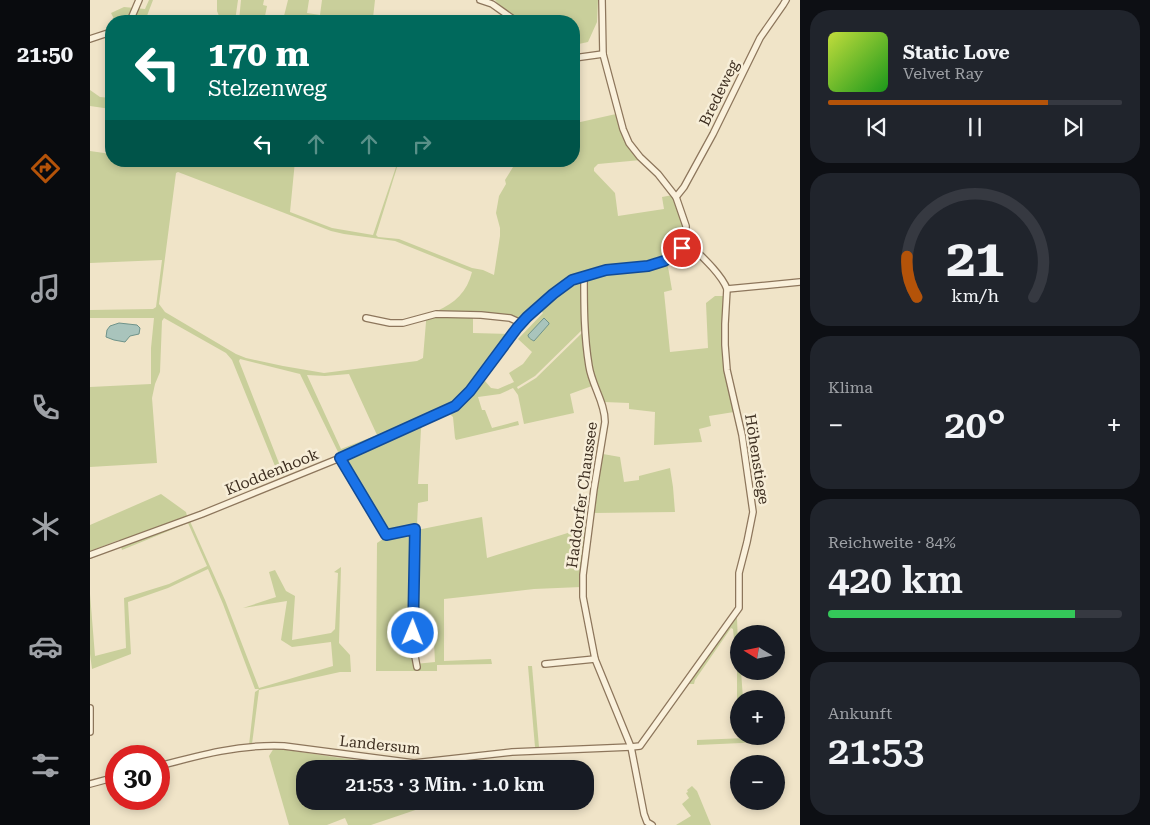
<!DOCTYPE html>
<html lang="de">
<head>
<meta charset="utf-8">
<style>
	body { margin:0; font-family:"Roboto Serif",serif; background:#20242c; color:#f1f3f6; height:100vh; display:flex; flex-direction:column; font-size:19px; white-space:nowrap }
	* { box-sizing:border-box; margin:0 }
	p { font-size:16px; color:#9ea1a6 }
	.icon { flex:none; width:28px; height:28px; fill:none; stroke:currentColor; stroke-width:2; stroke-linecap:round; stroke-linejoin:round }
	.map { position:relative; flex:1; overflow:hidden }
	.drawer { display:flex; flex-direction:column; gap:10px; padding:10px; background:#0d0f14; width:350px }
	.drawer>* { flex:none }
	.hud { position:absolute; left:15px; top:15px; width:475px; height:152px; border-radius:20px; box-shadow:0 2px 8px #0003; background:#00695c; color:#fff; overflow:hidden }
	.needle { width:32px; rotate:280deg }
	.fabs { position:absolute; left:640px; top:625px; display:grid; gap:10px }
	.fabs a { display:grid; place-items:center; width:55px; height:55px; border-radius:50%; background:#171b24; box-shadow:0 2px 8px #0003; font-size:25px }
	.speed { position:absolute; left:15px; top:745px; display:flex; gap:10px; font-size:25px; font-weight:700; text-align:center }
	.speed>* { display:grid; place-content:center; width:65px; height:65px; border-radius:50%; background:#171b24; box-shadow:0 2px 8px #0003; line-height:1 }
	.speed .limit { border:8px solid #d22; background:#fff; color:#111 }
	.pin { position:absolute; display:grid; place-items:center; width:42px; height:42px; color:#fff; margin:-21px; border:2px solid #fff; border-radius:50%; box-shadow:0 1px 5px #0007 }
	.me { position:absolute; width:55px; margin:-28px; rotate:1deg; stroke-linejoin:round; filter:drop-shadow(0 0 4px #0008) }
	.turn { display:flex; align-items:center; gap:18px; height:105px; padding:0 20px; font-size:22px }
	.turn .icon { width:65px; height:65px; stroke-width:2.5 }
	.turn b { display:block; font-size:35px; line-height:42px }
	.lanes { display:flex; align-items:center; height:48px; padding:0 20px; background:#0003; justify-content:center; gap:25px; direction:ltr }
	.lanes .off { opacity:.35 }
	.big { font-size:38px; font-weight:600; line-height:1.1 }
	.drawer .widget { flex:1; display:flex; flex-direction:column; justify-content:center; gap:8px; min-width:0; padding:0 18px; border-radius:20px; background:#20242c }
	.drawer .dial { align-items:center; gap:0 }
	.dial svg { height:130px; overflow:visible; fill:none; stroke:#363941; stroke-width:7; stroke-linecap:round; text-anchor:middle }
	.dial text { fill:#f1f3f6; stroke:none }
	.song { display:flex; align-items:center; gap:15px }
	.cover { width:60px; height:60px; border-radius:8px; background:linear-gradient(135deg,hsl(70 70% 55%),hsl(120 70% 35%)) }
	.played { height:5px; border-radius:2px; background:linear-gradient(90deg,#b45309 75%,#363941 75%) }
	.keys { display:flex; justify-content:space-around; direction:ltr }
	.heat { display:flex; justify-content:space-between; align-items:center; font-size:28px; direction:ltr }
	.charge { height:8px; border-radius:4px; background:linear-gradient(90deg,#34c759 84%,#363941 0) }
	.trip { position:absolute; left:206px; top:760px; width:298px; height:50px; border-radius:20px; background:#171b24; box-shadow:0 2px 8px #0003; font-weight:600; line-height:50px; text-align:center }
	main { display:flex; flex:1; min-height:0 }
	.tabs { display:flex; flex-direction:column; width:90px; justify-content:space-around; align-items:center; background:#090b0e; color:#9ea1a6 }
	.tabs .icon { width:35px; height:35px }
	.tabs .active { color:#b45309 }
	.tabs b { font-size:22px; color:#f1f3f6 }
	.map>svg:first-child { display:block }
	.green { fill:#c9cf9b; fill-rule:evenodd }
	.water { fill:#a9c4bc; stroke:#6f938a }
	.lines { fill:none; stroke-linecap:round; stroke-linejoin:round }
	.minor-casing { stroke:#8d765c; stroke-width:8 }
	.minor { stroke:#faf1dc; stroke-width:5.5 }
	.route-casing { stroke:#114b97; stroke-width:12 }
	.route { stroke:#1a73e8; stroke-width:9 }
	.labels { text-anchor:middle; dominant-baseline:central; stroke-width:5; stroke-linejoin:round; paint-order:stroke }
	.street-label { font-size:15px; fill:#3d2e20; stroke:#f7eed8 }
</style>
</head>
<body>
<main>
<nav class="tabs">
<b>21:50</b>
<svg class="icon active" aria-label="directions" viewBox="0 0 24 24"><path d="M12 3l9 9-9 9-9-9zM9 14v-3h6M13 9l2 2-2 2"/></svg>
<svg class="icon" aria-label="music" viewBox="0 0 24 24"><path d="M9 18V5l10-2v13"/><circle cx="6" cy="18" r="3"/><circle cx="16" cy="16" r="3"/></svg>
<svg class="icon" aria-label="phone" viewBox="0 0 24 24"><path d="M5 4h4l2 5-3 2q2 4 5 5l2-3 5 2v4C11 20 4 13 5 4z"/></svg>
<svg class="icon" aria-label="climate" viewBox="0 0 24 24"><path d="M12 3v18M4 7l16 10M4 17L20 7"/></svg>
<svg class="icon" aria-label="car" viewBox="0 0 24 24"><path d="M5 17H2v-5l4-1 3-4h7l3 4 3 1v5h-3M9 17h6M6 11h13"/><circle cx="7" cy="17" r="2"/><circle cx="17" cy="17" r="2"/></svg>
<svg class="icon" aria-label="filters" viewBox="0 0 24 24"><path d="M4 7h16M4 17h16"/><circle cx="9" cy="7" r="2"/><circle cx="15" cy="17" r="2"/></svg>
</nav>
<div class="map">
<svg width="710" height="825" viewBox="0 0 710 825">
	<rect width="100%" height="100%" fill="#f0e4c8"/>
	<g class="green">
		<polygon points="59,0 63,0 55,21 25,21 21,13 34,7 55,9"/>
		<polygon points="127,0 148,0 145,21 129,21 129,16 127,11"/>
		<polygon points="151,0 174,0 173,5 177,6 174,21 149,21"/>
		<polygon points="198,0 219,0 217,13 230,15 232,0 285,0 283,18 259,16 258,21 189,21 194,16"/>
		<polygon points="405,0 508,0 507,22 498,42 484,45 484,21 428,21 411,8"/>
		<polygon points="0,90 10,97 21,98 21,109 0,106"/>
		<path d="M526,114L527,115C532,137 537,143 551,160L508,164L504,168V171L525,193L528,216L574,209L572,197L583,195L594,224L595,240L587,252L573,260L559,264L516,269L481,279L464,292L431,321C409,311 371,313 347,311C365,303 377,292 382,272L305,241L254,234L241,231L88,172L86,173L69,304L75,312L146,354L156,358L193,366L234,373L327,361L333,358L336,322V317L347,315L383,318V333L421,334L389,374L401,388L408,389L424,382L419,373L433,364L442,352L428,339L453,313L449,309L464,294L482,281L517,271L560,266L577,261L582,290L574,292L580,352L618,348L616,303L625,296H633L632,329L633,359L644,412L619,416L621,426L609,429L612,442L564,445L565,412L539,409V403L514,402L501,369L496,329H493L445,376L427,387L428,389L446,378L493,332L498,369L502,386L480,394L484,413L434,424L428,395L423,388L410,394L388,397L392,410H395L402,428L428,421L429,425L366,440L365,438L363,417L360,414L333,425L331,429L328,484H338V501L328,503L327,526L296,533L252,458L324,427V423L249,454L210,374L150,359L149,361L194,476H189L142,360L136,353L74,318L72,321L70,372L65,384L62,398L67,463L0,467V387L61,384V348L64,318H0V310L63,309L66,307L72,260L0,263V151L21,154V161H64L83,164V161H205L200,212L242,228L283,235L308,161H309L286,235L288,237L309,239L382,268L393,270L404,275L410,236V228L406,213L409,196L416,184L415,180L423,167L429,161H484V144L489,142L486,123ZM259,374L287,435L251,449L217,375L235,376Z"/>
		<polygon points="513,454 530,457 534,482 549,480 549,476 580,468 583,487 585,512 504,513 507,491"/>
		<polygon points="71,494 96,512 98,520 99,519 135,600 169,688 243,666 241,642 202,647 191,640 197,601 153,608 186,597 179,572 185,570 196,591 205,596 202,640 241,633 245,629 248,573 244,572 251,567 249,643 260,655 261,672 250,672 169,690 162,744 159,745 165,692 168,690 169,689 165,689 133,604 118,569 78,588 38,602 41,654 2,669 0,654 0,594 5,656 36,648 34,598 79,584 117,566 98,523 32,550 29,540 0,551 0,525"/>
		<polygon points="392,517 397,558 497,527 491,587 444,589 354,599 354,661 401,659 402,664 347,665 347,671 286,671 287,543 296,537 324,531 325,664 345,662 343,622 325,622 327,530"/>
		<polygon points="644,618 647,618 649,671 651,671 653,699 649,699 649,720 647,711 647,672 643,629 641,628 605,680 604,684 597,684"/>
		<polygon points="438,666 442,666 449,747 445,747"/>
		<polygon points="655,736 664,736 666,741 652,743 607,745 607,740 656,738"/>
		<polygon points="184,748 251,758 315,766 356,762 358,769 215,769 215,801 352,801 281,825 258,825 255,818 237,825 199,825 179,756"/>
		<polygon points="602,786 607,791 621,825 586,825 601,816 592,804 599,798 596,793 598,792 597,790"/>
	</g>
	<g class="water">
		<path d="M454,318L459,323V324L444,341C442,340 438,338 438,335Z"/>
		<polygon points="29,323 47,325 50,328 49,334 40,336 35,342 24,340 16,337 17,330 20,326"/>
	</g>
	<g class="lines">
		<defs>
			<g id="minor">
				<polyline points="390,0 402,4 426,21"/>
				<polyline points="40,21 49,0"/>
				<polyline points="0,39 21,32"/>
				<polyline points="484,58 513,54"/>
				<polyline points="586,197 594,187 623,134 670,38 693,5 696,0"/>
				<path d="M494,276C494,306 494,336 499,366C502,386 515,402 515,422L504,489L493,575V597L505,659L541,747L554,814L557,822L562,825"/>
				<polyline points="637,289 710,282"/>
				<polyline points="276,318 300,323 313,323 346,314 391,315 420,318 431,323"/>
				<polyline points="250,458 296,535 325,529 323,633 324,651 327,667"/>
				<polyline points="0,555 112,514 250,458 365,406 380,391 427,328 437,317 463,294 482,280 516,270 558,266 574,261 587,253 596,241 596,226 586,197 568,174 550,157 539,143 533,129 513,54 512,0"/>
				<polyline points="455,664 505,659"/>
				<polyline points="0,708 0,732"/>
				<path d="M69,766C110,755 151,744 194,746L324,763L422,752L541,747L550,746L649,608V573L657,542L663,512L652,435L637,370L635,345V324L637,289C631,273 608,253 596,241"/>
				<polyline points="0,784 26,777"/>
			</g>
		</defs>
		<use href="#minor" class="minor-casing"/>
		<use href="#minor" class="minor"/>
	</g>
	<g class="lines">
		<defs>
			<polyline id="route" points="323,633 325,529 296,535 250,458 365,406 380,391 427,328 437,317 463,294 482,280 516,270 558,266 574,261 588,253 592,248"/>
		</defs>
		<use href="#route" class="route-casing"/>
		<use href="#route" class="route"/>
	</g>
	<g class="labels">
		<g class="street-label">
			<text transform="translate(629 93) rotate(-64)">Bredeweg</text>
			<text transform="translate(667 459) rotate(81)">Höhenstiege</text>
			<text transform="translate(182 472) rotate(-22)">Kloddenhook</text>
			<text transform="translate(492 495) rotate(-82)">Haddorfer Chaussee</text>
			<text transform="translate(290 745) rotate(6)">Landersum</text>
		</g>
	</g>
</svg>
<div class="fabs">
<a><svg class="needle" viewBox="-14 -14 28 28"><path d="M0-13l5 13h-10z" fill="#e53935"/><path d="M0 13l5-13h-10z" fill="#9ea1a6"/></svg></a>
<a>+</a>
<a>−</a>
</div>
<div class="speed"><div class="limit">30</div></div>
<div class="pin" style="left:592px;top:248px;background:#d93025"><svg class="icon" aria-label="arrive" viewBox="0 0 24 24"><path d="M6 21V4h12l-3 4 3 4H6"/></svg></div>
<svg class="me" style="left:323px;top:633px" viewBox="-20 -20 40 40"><circle r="17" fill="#1a73e8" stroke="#fff" stroke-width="3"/><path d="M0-11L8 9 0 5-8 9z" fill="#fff"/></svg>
<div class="trip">21:53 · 3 Min. · 1.0 km</div>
<div class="hud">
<div class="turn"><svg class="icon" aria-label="left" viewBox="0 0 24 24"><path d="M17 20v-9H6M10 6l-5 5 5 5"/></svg><div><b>170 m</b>Stelzenweg</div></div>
<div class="lanes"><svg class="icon" aria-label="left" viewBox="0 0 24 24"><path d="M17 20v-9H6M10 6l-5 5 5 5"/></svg><svg class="icon off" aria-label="ahead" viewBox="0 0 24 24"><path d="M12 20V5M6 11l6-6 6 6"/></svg><svg class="icon off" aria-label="ahead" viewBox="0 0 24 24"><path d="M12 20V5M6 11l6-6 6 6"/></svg><svg class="icon off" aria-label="right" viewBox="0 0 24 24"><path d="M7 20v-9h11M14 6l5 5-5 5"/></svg></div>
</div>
</div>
<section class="drawer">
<div class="widget">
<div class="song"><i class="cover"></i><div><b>Static Love</b><p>Velvet Ray</p></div></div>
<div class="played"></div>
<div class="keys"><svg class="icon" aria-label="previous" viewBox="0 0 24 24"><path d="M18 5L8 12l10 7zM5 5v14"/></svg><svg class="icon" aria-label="pause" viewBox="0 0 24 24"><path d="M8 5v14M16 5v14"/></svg><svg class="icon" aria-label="next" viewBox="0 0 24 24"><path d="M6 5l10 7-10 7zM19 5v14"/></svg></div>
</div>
<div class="widget dial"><svg viewBox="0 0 100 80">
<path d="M14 69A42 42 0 1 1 86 69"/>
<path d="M14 69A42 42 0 0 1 8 44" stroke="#b45309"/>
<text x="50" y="56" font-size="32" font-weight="700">21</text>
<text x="50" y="72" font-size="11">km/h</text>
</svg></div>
<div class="widget"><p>Klima</p>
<div class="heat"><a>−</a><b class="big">20°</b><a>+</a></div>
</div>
<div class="widget"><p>Reichweite · 84%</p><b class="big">420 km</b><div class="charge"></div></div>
<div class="widget"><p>Ankunft</p><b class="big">21:53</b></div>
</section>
</main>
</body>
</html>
